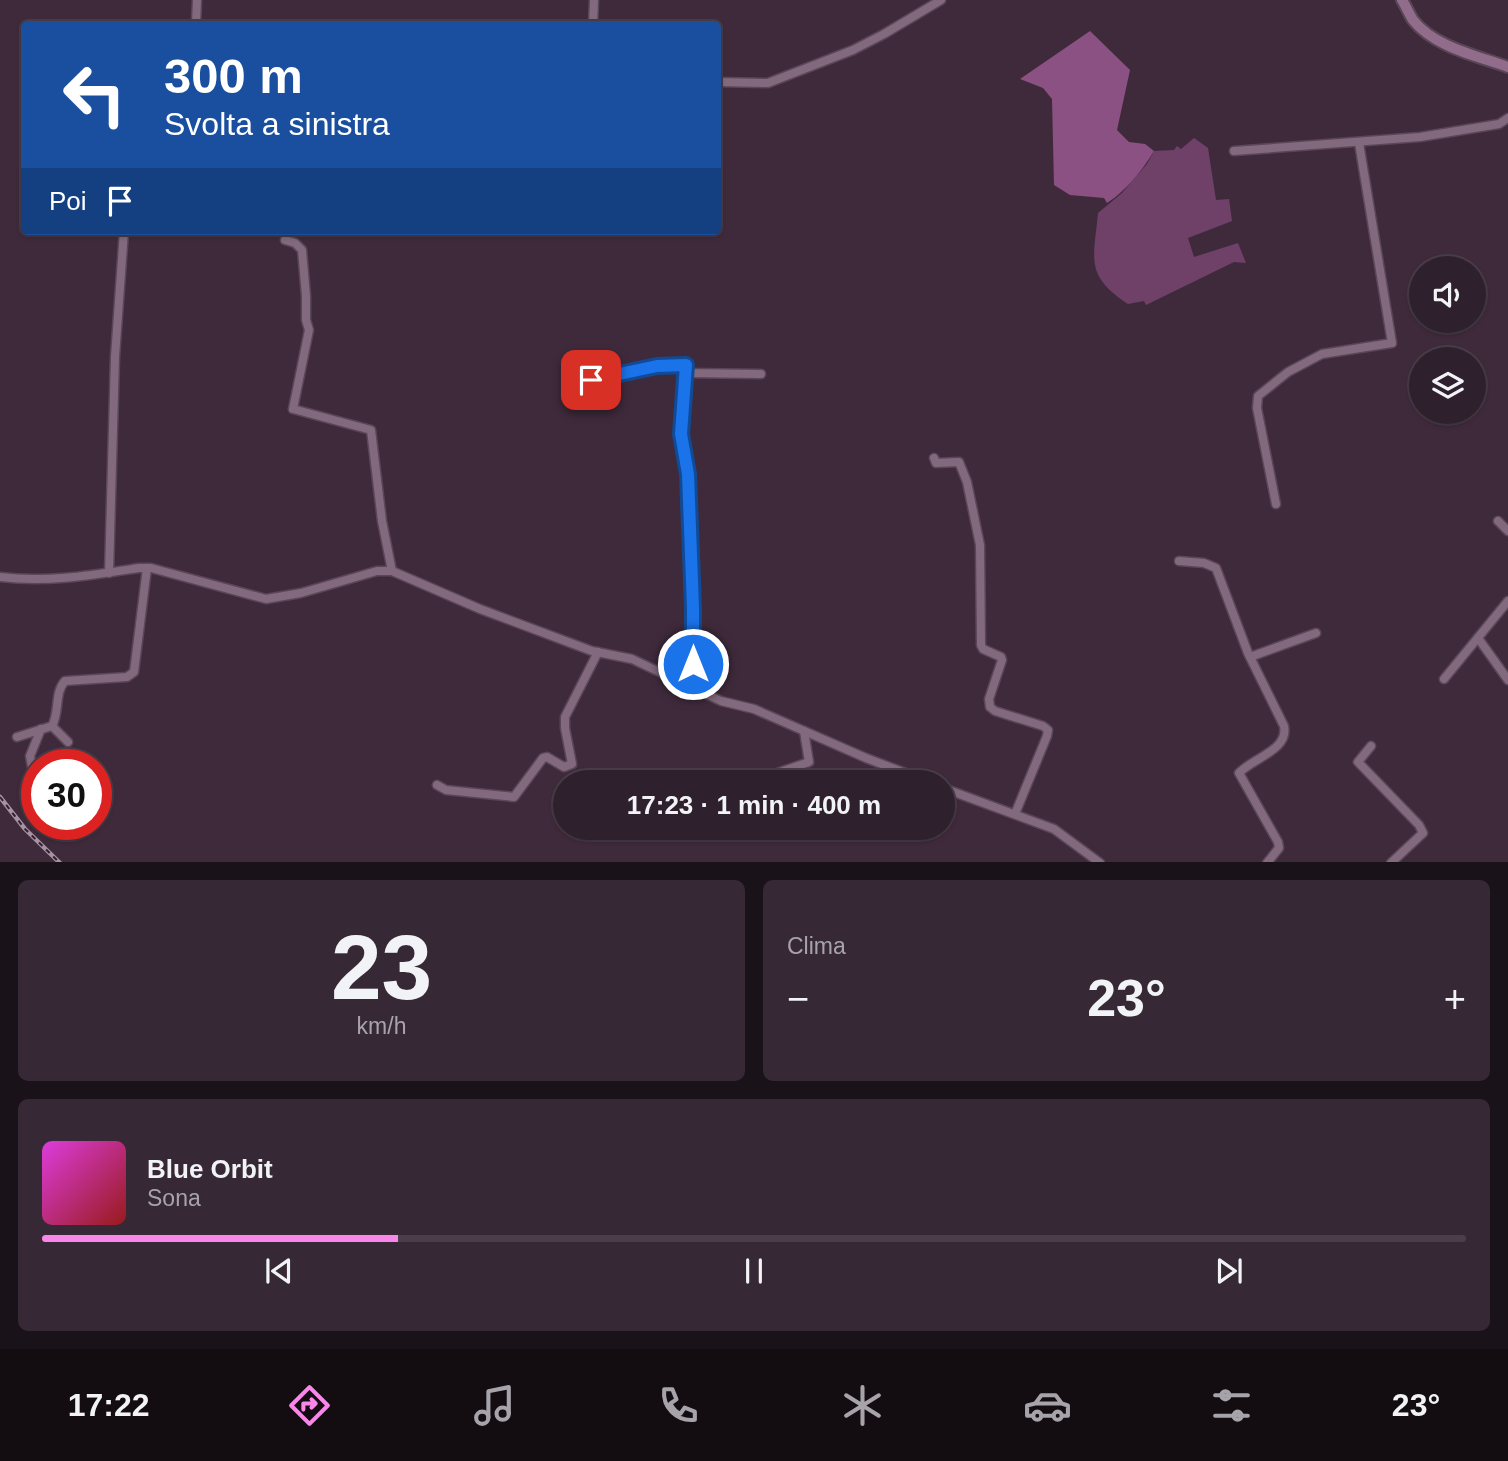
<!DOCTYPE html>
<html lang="it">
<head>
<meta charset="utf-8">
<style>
	body { margin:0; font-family:Arial,sans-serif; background:#372835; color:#f1f3f6; height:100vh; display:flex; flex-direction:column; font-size:26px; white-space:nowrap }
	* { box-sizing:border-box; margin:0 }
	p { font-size:23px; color:#a7a3aa }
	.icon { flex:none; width:38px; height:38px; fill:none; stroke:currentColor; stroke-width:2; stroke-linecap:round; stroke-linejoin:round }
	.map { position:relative; height:862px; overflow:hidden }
	.sheet { display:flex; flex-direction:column; gap:18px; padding:18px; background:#1a1219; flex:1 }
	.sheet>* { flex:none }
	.top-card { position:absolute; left:21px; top:21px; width:700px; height:214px; border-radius:7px; box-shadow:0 2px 5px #0004,0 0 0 2px #4a3e49; background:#1a4fa0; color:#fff; overflow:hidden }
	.controls { position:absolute; left:1409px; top:256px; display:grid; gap:14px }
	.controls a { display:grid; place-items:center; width:77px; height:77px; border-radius:50%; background:#2f202d; box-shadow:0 2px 5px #0004,0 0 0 2px #4a3e49; font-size:35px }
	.speed { position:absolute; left:21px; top:749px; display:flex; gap:14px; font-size:35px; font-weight:700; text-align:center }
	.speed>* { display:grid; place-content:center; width:91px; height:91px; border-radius:50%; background:#2f202d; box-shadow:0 2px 5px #0004,0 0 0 2px #4a3e49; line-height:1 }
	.speed .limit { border:10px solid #d22; background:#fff; color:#111 }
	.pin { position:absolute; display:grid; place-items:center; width:60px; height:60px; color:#fff; margin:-30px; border-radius:14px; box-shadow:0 4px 10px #0006 }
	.me { position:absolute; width:77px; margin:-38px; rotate:0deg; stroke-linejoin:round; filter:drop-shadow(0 0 5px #0008) }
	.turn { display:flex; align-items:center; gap:24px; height:147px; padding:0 28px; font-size:32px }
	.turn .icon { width:91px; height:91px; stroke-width:2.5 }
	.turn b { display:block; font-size:49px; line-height:60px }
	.then { display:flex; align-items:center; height:66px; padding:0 28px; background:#0003; gap:14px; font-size:26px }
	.big { font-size:52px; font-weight:700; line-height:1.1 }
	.sheet .widget { flex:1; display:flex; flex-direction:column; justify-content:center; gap:10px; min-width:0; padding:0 24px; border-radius:10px; background:#372835 }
	.sheet .dial { align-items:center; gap:0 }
	.dial b { font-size:91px; line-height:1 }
	.song { display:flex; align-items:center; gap:21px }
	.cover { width:84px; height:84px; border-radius:10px; background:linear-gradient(135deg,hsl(300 70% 55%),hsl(0 70% 35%)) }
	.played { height:7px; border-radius:4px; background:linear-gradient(90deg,#f987e9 25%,#4a3e49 25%) }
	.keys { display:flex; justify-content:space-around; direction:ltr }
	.heat { display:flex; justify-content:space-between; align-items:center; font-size:38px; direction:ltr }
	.sheet .tiles { flex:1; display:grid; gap:18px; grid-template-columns:1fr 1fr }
	.widget:last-child { grid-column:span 2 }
	.trip { position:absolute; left:553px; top:770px; width:402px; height:70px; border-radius:35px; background:#2f202d; box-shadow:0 2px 5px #0004,0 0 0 2px #4a3e49; font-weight:700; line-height:70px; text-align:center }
	.menu { display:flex; height:112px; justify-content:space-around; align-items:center; background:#130d12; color:#a7a3aa }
	.menu .icon { width:49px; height:49px }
	.menu .active { color:#f987e9 }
	.menu b { font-size:32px; color:#f1f3f6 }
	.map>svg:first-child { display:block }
	.green { fill:#6f4168 }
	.forest { fill:#8c5183 }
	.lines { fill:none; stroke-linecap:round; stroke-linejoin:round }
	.minor-casing { stroke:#594656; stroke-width:11 }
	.secondary-casing { stroke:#594656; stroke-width:14 }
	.minor { stroke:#82697d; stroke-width:8 }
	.secondary { stroke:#926c8b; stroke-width:10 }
	.rail-casing { stroke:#a593a2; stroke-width:4.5 }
	.rail { stroke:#352032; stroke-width:2; stroke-dasharray:5; stroke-linecap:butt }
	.route-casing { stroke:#114b97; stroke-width:18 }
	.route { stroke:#1a73e8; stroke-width:12 }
</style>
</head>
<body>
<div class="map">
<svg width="1508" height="863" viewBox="0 0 1508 863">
	<rect width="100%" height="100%" fill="#3f2a3c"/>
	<path class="green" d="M1194,138L1208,148L1216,200L1229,199L1232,221L1188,238L1194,257L1238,243L1246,263L1234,262L1146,305L1144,301L1128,304C1084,275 1094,259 1098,213L1122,193L1147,164L1154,151L1174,150L1177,146L1181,149Z"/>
	<path class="forest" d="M1090,31L1130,70L1117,130L1129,142L1145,144L1154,151C1141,172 1127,190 1107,203L1104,198L1070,195L1054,185L1052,99L1043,88L1020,79Z"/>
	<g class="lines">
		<defs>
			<g id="minor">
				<polyline points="196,24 197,0"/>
				<polyline points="593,24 594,0"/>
				<polyline points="718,82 768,83 853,50 884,34 941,0"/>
				<polyline points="1234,151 1420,137 1499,124 1508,118"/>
				<polyline points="285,240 295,243 302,250 306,296 306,320 309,330 293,409 371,430 382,521 392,571"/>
				<polyline points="686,373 761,374"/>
				<polyline points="591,381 657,366 686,365 682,434 688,475 693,608 693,688"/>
				<polyline points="934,458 936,463 959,462 967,482 980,545 981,645 983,649 1001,657 1002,660 989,699 990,707 995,711 1043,726 1048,730 1047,736 1015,814"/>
				<polyline points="1276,504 1257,408 1258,396 1288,372 1322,354 1392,343 1359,143"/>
				<polyline points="1498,521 1508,531"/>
				<path d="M1179,561L1204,563L1216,568L1248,653L1284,726C1289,750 1253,758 1239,773L1278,842L1279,848L1267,863"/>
				<polyline points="109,573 115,357 124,231"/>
				<path d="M0,577C47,583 93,575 139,568H151L266,599L301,593L377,571H392L480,609L592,651L632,659L721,701L754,709L866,758L929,782"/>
				<polyline points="1478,638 1508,680"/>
				<polyline points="1250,657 1316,633"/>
				<polyline points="1444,679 1508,601"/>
				<path d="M52,726C60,712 54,693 65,681L127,677L134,672L147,568"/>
				<polyline points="17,737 52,726 68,742"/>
				<polyline points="1371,746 1358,762 1419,825 1423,833 1391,863"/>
				<polyline points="751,782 809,762 804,731"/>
				<polyline points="437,785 446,790 514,797 543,758 547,757 564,767 572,764 565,728 565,717 598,652"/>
				<polyline points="943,788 1054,829 1100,863"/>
				<polyline points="37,794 30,756 41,729"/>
				<polyline points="34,807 37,804"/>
			</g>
			<path id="secondary" d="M1402,0C1406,6 1409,14 1413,20C1434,47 1478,56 1508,67"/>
		</defs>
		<use href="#minor" class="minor-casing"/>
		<use href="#secondary" class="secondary-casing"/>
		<use href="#minor" class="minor"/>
		<use href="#secondary" class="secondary"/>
		<defs>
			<polyline id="rail" points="0,797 25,829 60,863"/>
		</defs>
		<use href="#rail" class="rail-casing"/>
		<use href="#rail" class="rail"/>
	</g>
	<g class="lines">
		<defs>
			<polyline id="route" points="591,380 657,366 686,365 681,434 688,474 693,608 693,664"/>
		</defs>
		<use href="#route" class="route-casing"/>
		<use href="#route" class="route"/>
	</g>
</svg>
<div class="controls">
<a><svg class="icon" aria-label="sound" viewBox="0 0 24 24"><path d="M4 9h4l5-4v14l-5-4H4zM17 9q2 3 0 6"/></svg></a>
<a><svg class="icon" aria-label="layers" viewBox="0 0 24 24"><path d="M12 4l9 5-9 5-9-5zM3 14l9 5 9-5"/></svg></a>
</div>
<div class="speed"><div class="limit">30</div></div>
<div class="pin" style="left:591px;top:380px;background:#d93025"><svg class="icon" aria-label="arrive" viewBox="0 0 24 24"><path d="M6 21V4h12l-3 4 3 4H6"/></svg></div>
<svg class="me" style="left:693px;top:664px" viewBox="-20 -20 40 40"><circle r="17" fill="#1a73e8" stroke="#fff" stroke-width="3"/><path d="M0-11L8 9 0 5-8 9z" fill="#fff"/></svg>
<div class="trip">17:23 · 1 min · 400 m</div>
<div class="top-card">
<div class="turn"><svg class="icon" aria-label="left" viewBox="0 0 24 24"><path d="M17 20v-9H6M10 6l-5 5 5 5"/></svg><div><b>300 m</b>Svolta a sinistra</div></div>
<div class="then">Poi<svg class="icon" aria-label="arrive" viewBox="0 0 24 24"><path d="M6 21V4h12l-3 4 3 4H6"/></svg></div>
</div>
</div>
<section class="sheet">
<div class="tiles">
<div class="widget dial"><b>23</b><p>km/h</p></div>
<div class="widget"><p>Clima</p>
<div class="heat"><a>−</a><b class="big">23°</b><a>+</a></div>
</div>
<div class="widget">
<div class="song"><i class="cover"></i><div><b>Blue Orbit</b><p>Sona</p></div></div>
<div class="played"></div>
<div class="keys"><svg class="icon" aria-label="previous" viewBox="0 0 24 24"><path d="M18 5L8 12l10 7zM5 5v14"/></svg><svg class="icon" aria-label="pause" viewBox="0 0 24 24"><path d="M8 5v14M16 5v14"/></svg><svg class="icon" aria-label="next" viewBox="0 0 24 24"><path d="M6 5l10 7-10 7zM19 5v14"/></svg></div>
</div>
</div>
</section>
<nav class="menu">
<b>17:22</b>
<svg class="icon active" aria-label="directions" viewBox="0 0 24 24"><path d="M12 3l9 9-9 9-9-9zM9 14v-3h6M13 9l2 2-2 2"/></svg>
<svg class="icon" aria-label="music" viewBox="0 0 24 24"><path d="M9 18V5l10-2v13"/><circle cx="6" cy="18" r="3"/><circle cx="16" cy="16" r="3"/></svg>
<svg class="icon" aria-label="phone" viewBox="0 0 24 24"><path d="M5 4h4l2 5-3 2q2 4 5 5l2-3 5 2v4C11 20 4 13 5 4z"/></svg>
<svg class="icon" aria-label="climate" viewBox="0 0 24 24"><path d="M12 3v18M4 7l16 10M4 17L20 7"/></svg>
<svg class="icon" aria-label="car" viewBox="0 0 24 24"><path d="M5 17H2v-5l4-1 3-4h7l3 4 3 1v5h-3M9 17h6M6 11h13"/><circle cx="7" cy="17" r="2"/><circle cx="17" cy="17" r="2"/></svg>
<svg class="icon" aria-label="filters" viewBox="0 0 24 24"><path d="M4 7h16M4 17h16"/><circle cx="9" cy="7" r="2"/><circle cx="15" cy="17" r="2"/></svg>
<b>23°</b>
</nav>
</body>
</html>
